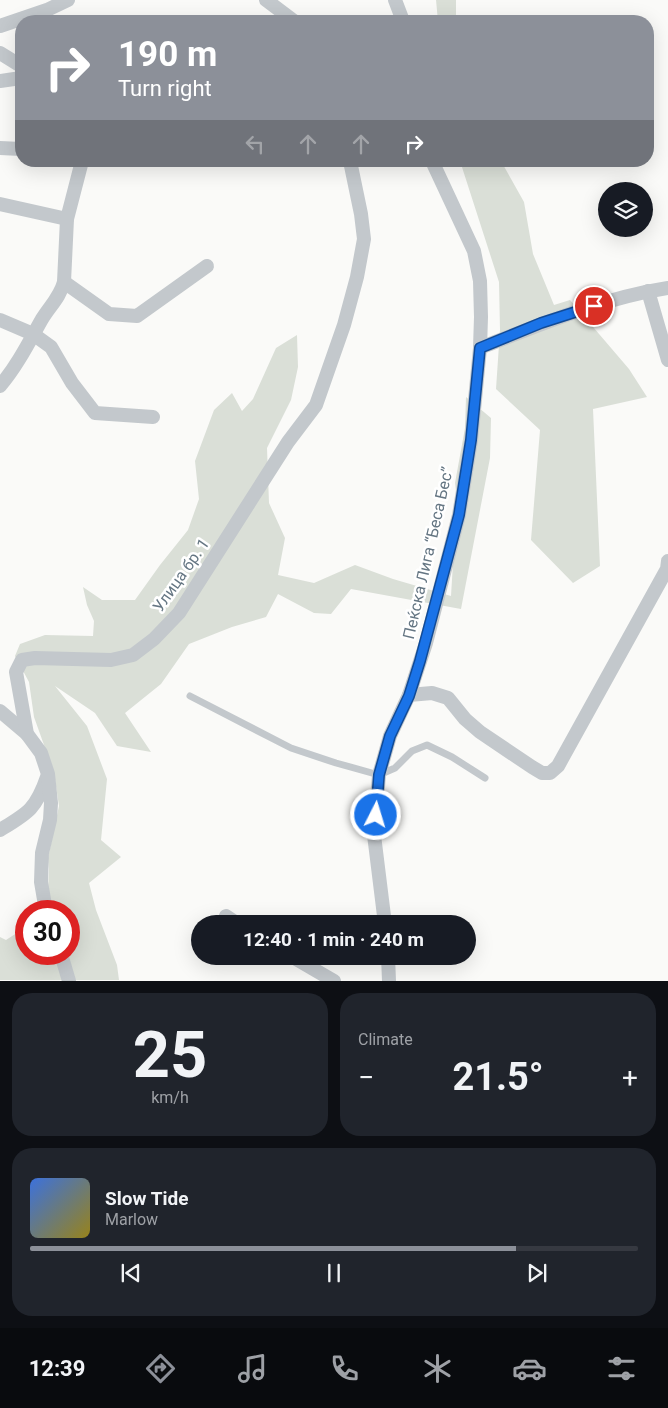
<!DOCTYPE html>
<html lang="en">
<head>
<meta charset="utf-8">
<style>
	body { margin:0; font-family:Roboto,sans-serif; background:#20242c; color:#f1f3f6; height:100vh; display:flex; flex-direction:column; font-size:19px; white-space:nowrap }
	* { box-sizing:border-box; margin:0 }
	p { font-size:16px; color:#9ea1a6 }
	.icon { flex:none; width:28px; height:28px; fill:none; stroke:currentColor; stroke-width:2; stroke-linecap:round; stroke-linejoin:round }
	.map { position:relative; height:981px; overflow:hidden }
	.side { display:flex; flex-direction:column; gap:12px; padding:12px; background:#0d0f14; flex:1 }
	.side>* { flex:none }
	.top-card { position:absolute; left:15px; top:15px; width:639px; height:152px; border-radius:20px; box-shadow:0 5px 20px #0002; background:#8c9099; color:#fff; overflow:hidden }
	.controls { position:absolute; left:598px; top:182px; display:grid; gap:10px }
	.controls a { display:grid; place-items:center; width:55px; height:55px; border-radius:50%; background:#171b24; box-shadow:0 5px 20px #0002; font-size:25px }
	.speed { position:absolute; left:15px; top:900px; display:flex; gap:10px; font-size:25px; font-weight:700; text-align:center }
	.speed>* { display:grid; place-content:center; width:65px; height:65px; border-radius:50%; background:#171b24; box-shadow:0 5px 20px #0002; line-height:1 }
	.speed .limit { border:8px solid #d22; background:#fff; color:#111 }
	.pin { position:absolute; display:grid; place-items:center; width:42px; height:42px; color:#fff; margin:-21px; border:2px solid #fff; border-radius:50%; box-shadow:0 1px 5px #0007 }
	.me { position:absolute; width:55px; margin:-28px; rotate:5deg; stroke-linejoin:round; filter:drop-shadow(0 0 4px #0008) }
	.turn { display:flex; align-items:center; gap:18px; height:105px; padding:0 20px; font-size:22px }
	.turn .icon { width:65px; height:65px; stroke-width:2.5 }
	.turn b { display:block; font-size:35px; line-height:42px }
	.lanes { display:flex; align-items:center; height:48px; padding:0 20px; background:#0003; justify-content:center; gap:25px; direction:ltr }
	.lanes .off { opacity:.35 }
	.big { font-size:38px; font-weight:700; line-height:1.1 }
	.side .card { flex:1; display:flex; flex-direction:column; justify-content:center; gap:8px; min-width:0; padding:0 18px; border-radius:20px; background:#20242c }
	.side .dial { align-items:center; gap:0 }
	.dial b { font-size:65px; line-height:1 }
	.song { display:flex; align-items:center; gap:15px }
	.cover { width:60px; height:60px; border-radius:8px; background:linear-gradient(135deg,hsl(220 70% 55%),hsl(50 70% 35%)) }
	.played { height:5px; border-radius:2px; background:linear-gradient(90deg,#8c9099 80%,#363941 80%) }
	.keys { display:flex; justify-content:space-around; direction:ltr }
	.heat { display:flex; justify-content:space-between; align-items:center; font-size:28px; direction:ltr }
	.side .tiles { flex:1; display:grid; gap:12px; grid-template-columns:1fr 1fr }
	.card:last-child { grid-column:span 2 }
	.trip { position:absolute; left:191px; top:915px; width:285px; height:50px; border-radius:25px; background:#171b24; box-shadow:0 5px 20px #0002; font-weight:700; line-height:50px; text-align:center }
	.menu { display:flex; height:80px; justify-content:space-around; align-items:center; background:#090b0e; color:#9ea1a6 }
	.menu .icon { width:35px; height:35px }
	.menu .active { color:#8c9099 }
	.menu b { font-size:22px; color:#f1f3f6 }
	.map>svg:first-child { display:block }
	.green { fill:#dadfd7 }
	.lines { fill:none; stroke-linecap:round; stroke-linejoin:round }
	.service { stroke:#c3c8cc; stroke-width:7 }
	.minor { stroke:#c3c8cc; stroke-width:14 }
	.route-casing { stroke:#114b97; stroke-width:12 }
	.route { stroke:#1a73e8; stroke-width:9 }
	.labels { text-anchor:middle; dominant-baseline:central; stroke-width:5; stroke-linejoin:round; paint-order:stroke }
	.street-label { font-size:16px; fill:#657683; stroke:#fff }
</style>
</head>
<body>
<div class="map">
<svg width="668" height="981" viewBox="0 0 668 981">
	<rect width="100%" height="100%" fill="#fafaf8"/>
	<g class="green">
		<polygon points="436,0 456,0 456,21 438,21"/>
		<polygon points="460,161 501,161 524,202 533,254 554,305 570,300 629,369 647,397 593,409 600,566 573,583 531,540 540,430 496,389 500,330 499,282"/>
		<polygon points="297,335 298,367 291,400 267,448 269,503 285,538 278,575 314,583 355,565 393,579 451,596 453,563 460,525 455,483 465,428 466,397 491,418 490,458 461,609 351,589 331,614 314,613 278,594 266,617 232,627 189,644 161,684 125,713 151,752 117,746 95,713 55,686 87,726 107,779 101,840 121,857 89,883 96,910 117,965 119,980 0,980 0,937 6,940 26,927 26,954 69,954 69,911 47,911 49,869 48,858 59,806 54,773 34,717 29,682 15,656 20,644 45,635 93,636 94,621 87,605 83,587 102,600 135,600 160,565 188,530 199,499 195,461 214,410 232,393 242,411 253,399 276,348"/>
	</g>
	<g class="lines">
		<polyline class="service" points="190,696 291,748 336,763 379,775 395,768 412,751 427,745 452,757 485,778"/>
		<g class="minor">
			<polyline points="266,0 294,21"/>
			<polyline points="395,0 403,21"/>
			<polyline points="0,26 47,10 68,0"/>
			<polyline points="0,53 21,66"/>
			<polyline points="0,81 21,78"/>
			<polyline points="0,148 21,149"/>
			<polyline points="0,204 67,219"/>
			<polyline points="64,282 109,314 137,316 207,266"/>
			<polyline points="648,291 668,360"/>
			<polyline points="0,320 33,334 51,347 72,383 95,413 153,417"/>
			<path d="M480,348C541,324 603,298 668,288"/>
			<path d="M0,386C17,366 29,342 42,319C50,306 60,297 64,282L67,219L82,161"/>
			<polyline points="409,695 432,693 448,698 465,719 480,732 532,767 542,773 550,773 558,766 667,569 668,561"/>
			<polyline points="0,711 27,734"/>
			<path d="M0,830C28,813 36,809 47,777"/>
			<polyline points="46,911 41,882 42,853 50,820 51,803 48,774 41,753 27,734 16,672 22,660 35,658 111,660 133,655 154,639 179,613 288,442 316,405 344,325 357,277 364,239 361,214 350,161"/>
			<polyline points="226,916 238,924"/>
			<polyline points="385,924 374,835 379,775 390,736 409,695 426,643 459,515 471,441 480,348 481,317 480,281 474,251 432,161"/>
			<polyline points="61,954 69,981"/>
			<polyline points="291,956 334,981"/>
			<polyline points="388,956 389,981"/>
		</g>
	</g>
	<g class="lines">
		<defs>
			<polyline id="route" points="376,815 379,775 390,736 409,696 420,661 459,515 471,440 480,348 541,323 594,306"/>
		</defs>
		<use href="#route" class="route-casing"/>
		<use href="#route" class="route"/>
	</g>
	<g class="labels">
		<g class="street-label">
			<text transform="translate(428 553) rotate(-77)">Пеќска Лига “Беса Бес”</text>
			<text transform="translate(181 575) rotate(-55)">Улица бр. 1</text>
		</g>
	</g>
</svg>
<div class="controls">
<a><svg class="icon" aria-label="layers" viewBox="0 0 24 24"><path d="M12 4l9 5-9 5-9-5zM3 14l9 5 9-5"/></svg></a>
</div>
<div class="speed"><div class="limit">30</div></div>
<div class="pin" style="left:594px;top:306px;background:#d93025"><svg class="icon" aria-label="arrive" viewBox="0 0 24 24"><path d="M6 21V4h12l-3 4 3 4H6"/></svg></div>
<svg class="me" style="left:376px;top:815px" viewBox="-20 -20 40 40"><circle r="17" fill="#1a73e8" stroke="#fff" stroke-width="3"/><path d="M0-11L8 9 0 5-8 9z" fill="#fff"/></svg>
<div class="trip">12:40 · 1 min · 240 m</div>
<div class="top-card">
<div class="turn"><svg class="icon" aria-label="right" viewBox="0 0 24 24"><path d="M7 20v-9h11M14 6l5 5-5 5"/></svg><div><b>190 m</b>Turn right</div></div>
<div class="lanes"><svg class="icon off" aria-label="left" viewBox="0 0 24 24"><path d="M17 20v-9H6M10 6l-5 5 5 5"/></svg><svg class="icon off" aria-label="ahead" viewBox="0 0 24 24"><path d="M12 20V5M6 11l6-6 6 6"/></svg><svg class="icon off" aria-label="ahead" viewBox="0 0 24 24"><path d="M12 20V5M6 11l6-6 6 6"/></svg><svg class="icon" aria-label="right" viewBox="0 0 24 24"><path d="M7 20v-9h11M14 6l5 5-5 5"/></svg></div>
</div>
</div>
<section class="side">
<div class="tiles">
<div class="card dial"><b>25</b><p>km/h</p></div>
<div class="card"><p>Climate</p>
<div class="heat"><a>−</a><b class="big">21.5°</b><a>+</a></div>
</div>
<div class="card">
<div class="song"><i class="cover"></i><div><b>Slow Tide</b><p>Marlow</p></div></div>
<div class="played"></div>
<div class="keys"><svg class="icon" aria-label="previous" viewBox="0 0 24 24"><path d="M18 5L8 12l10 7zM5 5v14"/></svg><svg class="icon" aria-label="pause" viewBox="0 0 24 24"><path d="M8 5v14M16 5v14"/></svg><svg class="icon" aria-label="next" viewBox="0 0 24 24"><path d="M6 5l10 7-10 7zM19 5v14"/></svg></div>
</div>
</div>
</section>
<nav class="menu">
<b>12:39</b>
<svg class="icon active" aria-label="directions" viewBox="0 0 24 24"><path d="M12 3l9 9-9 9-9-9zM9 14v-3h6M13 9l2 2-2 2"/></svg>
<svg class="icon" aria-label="music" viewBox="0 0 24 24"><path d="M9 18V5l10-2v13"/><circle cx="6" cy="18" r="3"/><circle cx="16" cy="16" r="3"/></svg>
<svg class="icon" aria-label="phone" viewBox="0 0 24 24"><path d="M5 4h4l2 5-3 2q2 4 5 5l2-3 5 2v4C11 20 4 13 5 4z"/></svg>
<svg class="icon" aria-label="climate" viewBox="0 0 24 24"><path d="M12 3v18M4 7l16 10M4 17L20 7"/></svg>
<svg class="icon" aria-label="car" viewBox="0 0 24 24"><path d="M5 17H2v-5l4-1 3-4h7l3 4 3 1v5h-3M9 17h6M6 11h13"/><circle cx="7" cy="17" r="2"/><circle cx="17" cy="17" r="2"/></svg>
<svg class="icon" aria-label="filters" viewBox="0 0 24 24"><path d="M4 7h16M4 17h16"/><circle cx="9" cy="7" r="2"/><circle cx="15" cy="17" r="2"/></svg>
</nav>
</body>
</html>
